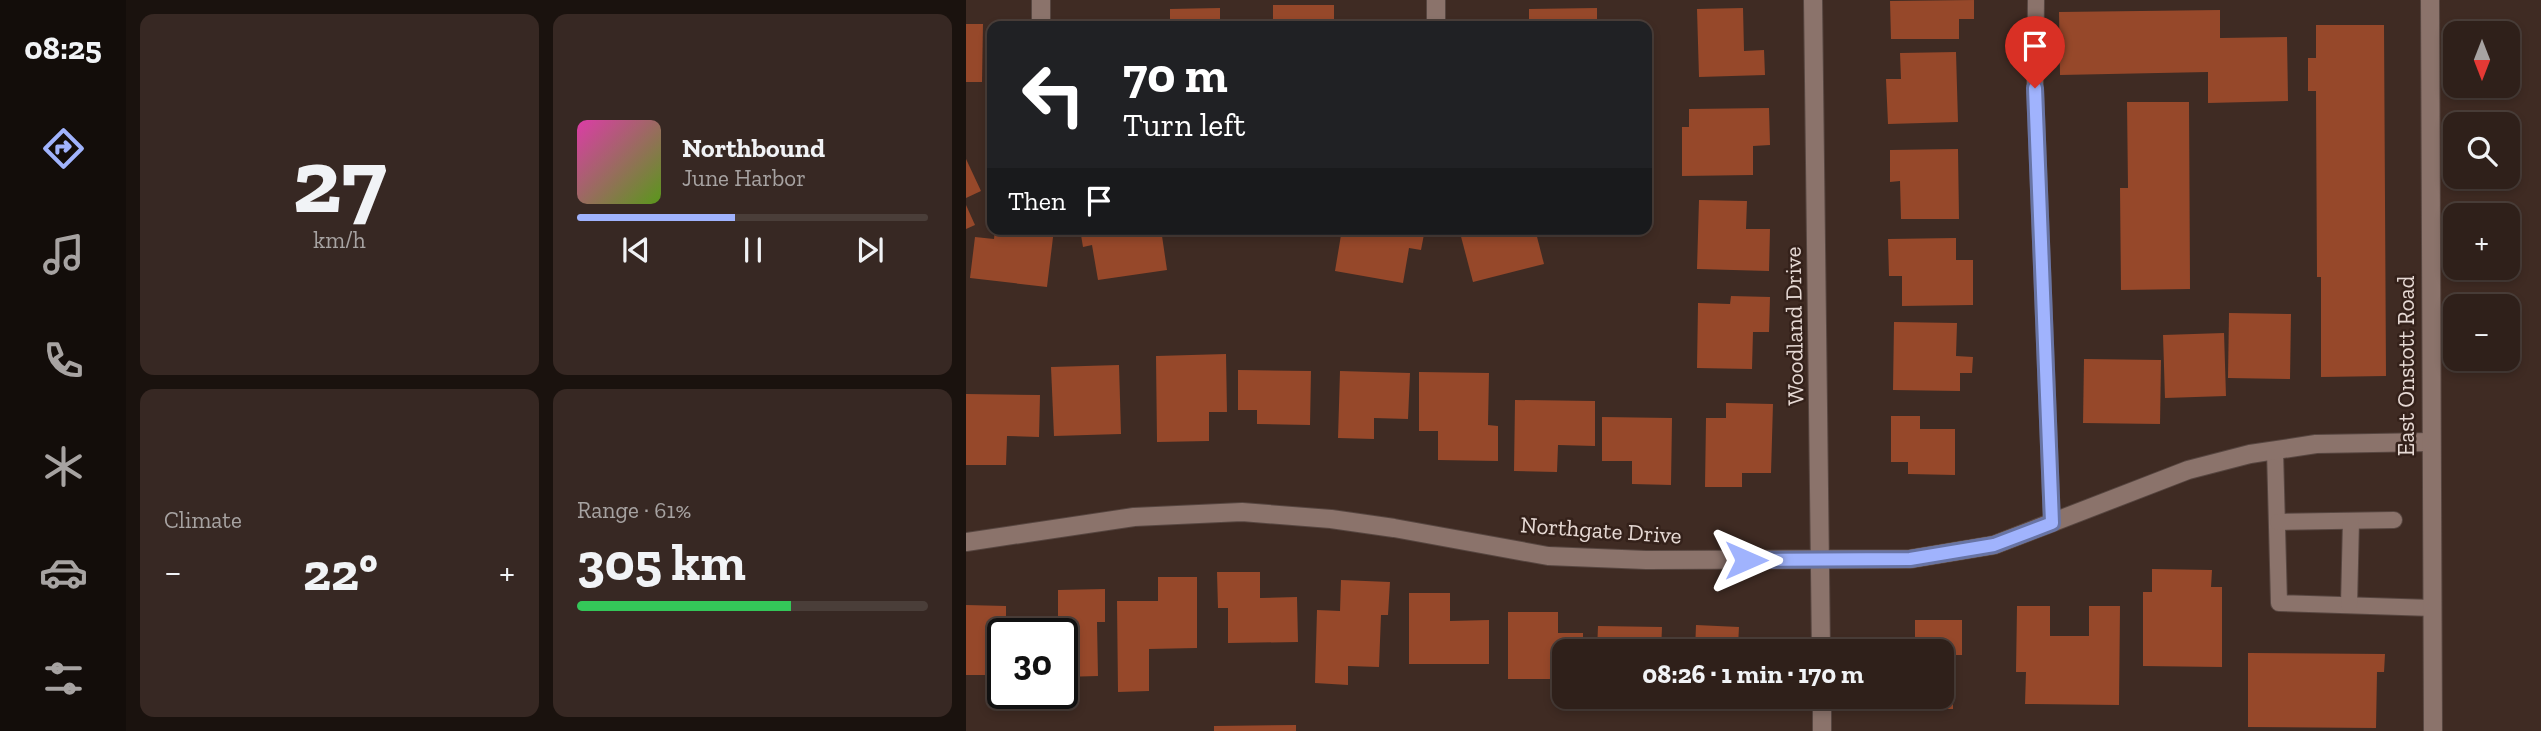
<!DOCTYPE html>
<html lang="en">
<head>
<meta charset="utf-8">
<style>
	body { margin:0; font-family:"Zilla Slab",serif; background:#372823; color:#f1f3f6; height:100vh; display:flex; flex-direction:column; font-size:26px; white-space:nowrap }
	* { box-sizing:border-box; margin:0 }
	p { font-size:23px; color:#a7a3a2 }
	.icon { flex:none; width:38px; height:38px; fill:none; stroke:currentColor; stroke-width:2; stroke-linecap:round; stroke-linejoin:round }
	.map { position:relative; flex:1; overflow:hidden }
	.details { display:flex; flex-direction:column; gap:14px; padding:14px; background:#1a120e; width:840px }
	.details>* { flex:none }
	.guide { position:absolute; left:21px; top:21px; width:665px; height:214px; border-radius:14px; box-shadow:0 4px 10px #0003,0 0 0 2px #4a3e39; background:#202124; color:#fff; overflow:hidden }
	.needle { width:46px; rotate:180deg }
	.tools { position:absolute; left:1477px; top:21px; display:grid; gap:14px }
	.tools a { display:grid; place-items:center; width:77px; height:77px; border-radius:14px; background:#2f201a; box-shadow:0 4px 10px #0003,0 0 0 2px #4a3e39; font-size:35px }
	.speed { position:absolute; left:21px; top:618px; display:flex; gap:14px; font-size:35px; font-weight:700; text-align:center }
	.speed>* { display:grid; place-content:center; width:91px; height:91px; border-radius:50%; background:#2f201a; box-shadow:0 4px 10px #0003,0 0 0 2px #4a3e39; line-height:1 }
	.speed .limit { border:4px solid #111; border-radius:10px; background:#fff; color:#111 }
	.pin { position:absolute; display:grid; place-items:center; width:60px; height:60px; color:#fff; margin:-72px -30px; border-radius:50% 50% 50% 0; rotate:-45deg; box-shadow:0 0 7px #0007 }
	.pin .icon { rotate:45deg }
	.me { position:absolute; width:77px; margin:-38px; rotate:90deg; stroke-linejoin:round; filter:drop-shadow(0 0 5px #0008) }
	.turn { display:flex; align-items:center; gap:24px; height:147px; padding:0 21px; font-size:32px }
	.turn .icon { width:91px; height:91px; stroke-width:2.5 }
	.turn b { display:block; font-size:49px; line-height:60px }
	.then { display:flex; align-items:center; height:66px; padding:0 21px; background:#0003; gap:14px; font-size:26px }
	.big { font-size:52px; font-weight:700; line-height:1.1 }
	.details .widget { flex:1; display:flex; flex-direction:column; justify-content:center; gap:10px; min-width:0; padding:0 24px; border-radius:14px; background:#372823 }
	.details .dial { align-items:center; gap:0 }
	.dial b { font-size:91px; line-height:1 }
	.song { display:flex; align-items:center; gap:21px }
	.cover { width:84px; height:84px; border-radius:10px; background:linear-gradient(135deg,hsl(320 70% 55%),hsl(90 70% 35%)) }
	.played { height:7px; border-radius:4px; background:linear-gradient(90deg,#a0b3fd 45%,#4a3e39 45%) }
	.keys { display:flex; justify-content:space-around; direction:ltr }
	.heat { display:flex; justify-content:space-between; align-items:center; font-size:38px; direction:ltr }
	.charge { height:10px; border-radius:5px; background:linear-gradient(90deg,#34c759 61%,#4a3e39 0) }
	.details .tiles { flex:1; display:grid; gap:14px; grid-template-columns:repeat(2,1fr) }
	.trip { position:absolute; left:586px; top:639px; width:402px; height:70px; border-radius:14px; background:#2f201a; box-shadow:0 4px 10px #0003,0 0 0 2px #4a3e39; font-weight:700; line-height:70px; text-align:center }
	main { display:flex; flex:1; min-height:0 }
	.menu { display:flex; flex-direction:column; width:126px; justify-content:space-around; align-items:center; background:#130d0a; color:#a7a3a2 }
	.menu .icon { width:49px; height:49px }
	.menu .on { color:#a0b3fd }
	.menu b { font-size:32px; color:#f1f3f6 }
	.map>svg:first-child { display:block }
	.building { fill:#96482a }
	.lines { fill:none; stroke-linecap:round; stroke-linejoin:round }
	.lane-casing { stroke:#574640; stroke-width:18 }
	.street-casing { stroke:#574640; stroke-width:20 }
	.secondary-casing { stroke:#574640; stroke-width:20 }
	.lane { stroke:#8b736b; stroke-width:16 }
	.street { stroke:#8b736b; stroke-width:18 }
	.secondary { stroke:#8b736b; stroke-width:18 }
	.route-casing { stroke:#6874a4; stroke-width:18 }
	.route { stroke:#a0b3fd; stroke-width:12 }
	.labels { text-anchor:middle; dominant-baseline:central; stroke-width:5; stroke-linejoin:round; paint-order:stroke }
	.street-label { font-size:23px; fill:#e6d9d4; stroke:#34211a }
</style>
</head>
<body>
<main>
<nav class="menu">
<b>08:25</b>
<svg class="icon on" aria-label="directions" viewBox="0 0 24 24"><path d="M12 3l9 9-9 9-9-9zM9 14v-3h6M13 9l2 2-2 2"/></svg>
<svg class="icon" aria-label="music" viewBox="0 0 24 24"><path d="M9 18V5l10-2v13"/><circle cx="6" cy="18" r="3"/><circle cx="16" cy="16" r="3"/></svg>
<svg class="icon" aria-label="phone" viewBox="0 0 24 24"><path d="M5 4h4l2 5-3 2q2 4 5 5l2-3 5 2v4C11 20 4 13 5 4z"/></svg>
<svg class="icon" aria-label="climate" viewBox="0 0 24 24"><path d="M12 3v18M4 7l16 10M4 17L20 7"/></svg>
<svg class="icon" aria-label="car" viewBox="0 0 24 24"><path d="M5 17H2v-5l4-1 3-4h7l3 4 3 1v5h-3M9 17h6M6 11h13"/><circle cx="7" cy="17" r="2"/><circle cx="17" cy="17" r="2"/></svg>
<svg class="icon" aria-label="filters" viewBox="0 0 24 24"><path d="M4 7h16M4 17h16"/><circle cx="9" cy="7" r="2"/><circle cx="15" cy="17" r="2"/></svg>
</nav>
<section class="details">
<div class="tiles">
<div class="widget dial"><b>27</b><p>km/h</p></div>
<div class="widget">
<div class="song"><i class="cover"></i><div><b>Northbound</b><p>June Harbor</p></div></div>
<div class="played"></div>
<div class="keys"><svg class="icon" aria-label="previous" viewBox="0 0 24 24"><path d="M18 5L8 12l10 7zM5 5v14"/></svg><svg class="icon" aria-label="pause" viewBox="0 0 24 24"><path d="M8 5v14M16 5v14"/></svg><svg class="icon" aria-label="next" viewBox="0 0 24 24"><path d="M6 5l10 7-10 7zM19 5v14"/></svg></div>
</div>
<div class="widget"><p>Climate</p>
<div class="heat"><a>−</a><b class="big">22°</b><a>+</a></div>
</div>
<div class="widget"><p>Range · 61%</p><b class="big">305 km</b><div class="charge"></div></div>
</div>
</section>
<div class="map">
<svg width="1575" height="731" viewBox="0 0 1575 731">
	<rect width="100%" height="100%" fill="#3f2b23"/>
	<g class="building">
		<polygon points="1008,0 1008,19 993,19 993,39 925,39 924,1"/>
		<rect x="307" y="5" width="61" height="21"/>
		<polygon points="254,8 254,26 204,26 204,9"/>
		<polygon points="631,8 631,26 563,26 563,9"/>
		<polygon points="777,8 778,51 798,50 799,75 733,77 731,9"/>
		<polygon points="1254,10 1254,38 1321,37 1322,101 1242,103 1242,72 1094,75 1093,12"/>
		<polygon points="0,24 17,24 16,82 0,82"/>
		<polygon points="1350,25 1418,25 1420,376 1355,377 1355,277 1351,277 1350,91 1342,91 1342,58 1350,58"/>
		<polygon points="990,52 992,122 922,124 920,79 935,79 934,53"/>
		<polygon points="1161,102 1223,102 1224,289 1155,290 1154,188 1162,188"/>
		<polygon points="803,108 804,145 787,146 787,175 716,176 716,127 723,127 723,109"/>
		<polygon points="992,149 993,219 935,219 934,181 924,182 924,150"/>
		<polygon points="0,159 15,191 0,198"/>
		<polygon points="733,200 781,201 780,229 804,229 803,271 731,269"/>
		<polygon points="0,205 9,225 0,229"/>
		<polygon points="29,229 88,229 81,287 4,278 9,237 28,239"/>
		<polygon points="114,229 163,229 163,231 195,229 201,270 132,280 126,245 117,247"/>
		<polygon points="376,229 411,234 412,229 459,229 455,250 443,248 437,283 369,271"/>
		<polygon points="493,229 569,229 578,264 507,282"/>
		<polygon points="990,238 990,260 1007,260 1007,305 936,306 936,276 923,276 922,239"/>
		<polygon points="765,296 804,297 803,332 787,332 786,369 731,368 732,303 764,304"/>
		<polygon points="1263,313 1325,314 1324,379 1262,378"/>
		<polygon points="928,322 991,323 990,356 1007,357 1006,373 994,373 994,391 927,390"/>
		<polygon points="1258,333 1260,396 1199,398 1197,335"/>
		<polygon points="260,354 261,412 243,412 243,441 191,442 190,356"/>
		<polygon points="1118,359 1195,360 1194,424 1117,423"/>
		<polygon points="153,365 155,434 88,436 85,367"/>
		<polygon points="272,370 345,371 344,425 291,424 291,410 272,410"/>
		<polygon points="374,371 444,373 442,419 408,418 408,439 372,438"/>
		<polygon points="453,372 523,373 522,425 532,426 532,461 472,460 472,431 453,431"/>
		<polygon points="0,394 74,395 73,437 41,436 40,465 0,465"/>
		<polygon points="549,400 629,401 629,446 592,445 591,472 548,471"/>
		<polygon points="760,403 807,404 805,473 776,473 776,487 739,487 740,418 760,418"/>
		<polygon points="925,416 954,416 954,429 989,429 989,475 942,474 942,462 925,462"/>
		<polygon points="636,417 706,418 705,485 666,484 666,461 636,461"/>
		<polygon points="1186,569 1246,570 1245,587 1256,587 1256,667 1177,666 1177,592 1186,592"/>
		<polygon points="251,572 294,572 294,598 331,597 332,642 262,643 262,608 252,608"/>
		<polygon points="192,577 231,577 231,648 183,649 183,691 152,692 151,601 192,601"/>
		<polygon points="375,580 424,582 422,615 415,615 413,667 382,666 382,685 349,683 351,610 374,611"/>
		<polygon points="139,589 139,622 131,622 132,676 96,677 96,634 59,634 59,617 92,617 92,590"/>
		<polygon points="443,593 484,593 484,621 523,620 523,664 443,664"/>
		<polygon points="0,605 40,606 40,634 37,634 37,639 26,639 26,675 0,675"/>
		<polygon points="1051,606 1084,606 1084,636 1123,636 1123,606 1154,606 1153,705 1059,704 1060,672 1050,672"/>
		<polygon points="542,612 592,612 592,633 617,633 617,651 598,651 598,679 542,679"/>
		<polygon points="949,620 996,620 996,655 987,655 987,709 915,709 915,696 976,696 976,651 949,651"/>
		<polygon points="730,625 773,627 772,646 786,647 786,651 729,651"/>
		<polygon points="632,626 696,627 695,651 631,651"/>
		<polygon points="1282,653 1419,654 1418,672 1411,672 1410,728 1282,727"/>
		<polygon points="630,696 694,696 694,707 630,706"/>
		<polygon points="330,725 330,731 248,731 248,726"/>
	</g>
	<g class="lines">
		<defs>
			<g id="lane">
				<polyline points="1070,0 1069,88 1086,523"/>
				<polyline points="1309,451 1313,603 1466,608"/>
				<polyline points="1312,522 1428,520"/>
				<polyline points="1383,605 1385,521"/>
			</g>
			<g id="street">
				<polyline points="75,0 75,26"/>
				<polyline points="470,0 470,26"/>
				<polyline points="847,0 855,651"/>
				<polyline points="0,542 168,517 276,512 365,519 428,528 582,556 680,560 944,559 1028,545 1222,470 1284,454 1350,444 1465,442"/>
				<polyline points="856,696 856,731"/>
			</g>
			<polyline id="secondary" points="1464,0 1467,731"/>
		</defs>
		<use href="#lane" class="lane-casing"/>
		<use href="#street" class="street-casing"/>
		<use href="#secondary" class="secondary-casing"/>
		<use href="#lane" class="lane"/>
		<use href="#street" class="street"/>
		<use href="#secondary" class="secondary"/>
	</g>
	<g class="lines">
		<defs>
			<polyline id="route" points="780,560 944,559 1028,545 1086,523 1069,88"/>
		</defs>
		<use href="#route" class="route-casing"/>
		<use href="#route" class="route"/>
	</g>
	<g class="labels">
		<g class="street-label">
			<text transform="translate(828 326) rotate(-91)">Woodland Drive</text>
			<text transform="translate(1440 366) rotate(-90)">East Onstott Road</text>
			<text transform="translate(635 530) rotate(4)">Northgate Drive</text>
		</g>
	</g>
</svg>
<div class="tools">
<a><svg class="needle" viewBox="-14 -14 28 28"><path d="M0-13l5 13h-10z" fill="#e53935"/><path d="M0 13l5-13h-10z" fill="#a7a3a2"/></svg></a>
<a><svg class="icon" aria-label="search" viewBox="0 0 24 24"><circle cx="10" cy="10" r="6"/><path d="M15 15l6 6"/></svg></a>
<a>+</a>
<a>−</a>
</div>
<div class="speed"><div class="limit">30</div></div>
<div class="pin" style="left:1069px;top:88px;background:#d93025"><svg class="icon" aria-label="arrive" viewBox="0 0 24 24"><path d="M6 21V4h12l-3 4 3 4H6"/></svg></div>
<svg class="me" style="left:780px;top:560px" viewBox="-20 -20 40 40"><path d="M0-17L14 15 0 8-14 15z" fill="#a0b3fd" stroke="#fff" stroke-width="4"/></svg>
<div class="trip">08:26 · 1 min · 170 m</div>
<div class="guide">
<div class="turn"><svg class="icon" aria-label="left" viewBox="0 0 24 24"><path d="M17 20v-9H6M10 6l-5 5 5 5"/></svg><div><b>70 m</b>Turn left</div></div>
<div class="then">Then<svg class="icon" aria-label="arrive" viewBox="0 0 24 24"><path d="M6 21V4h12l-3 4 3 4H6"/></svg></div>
</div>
</div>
</main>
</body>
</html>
